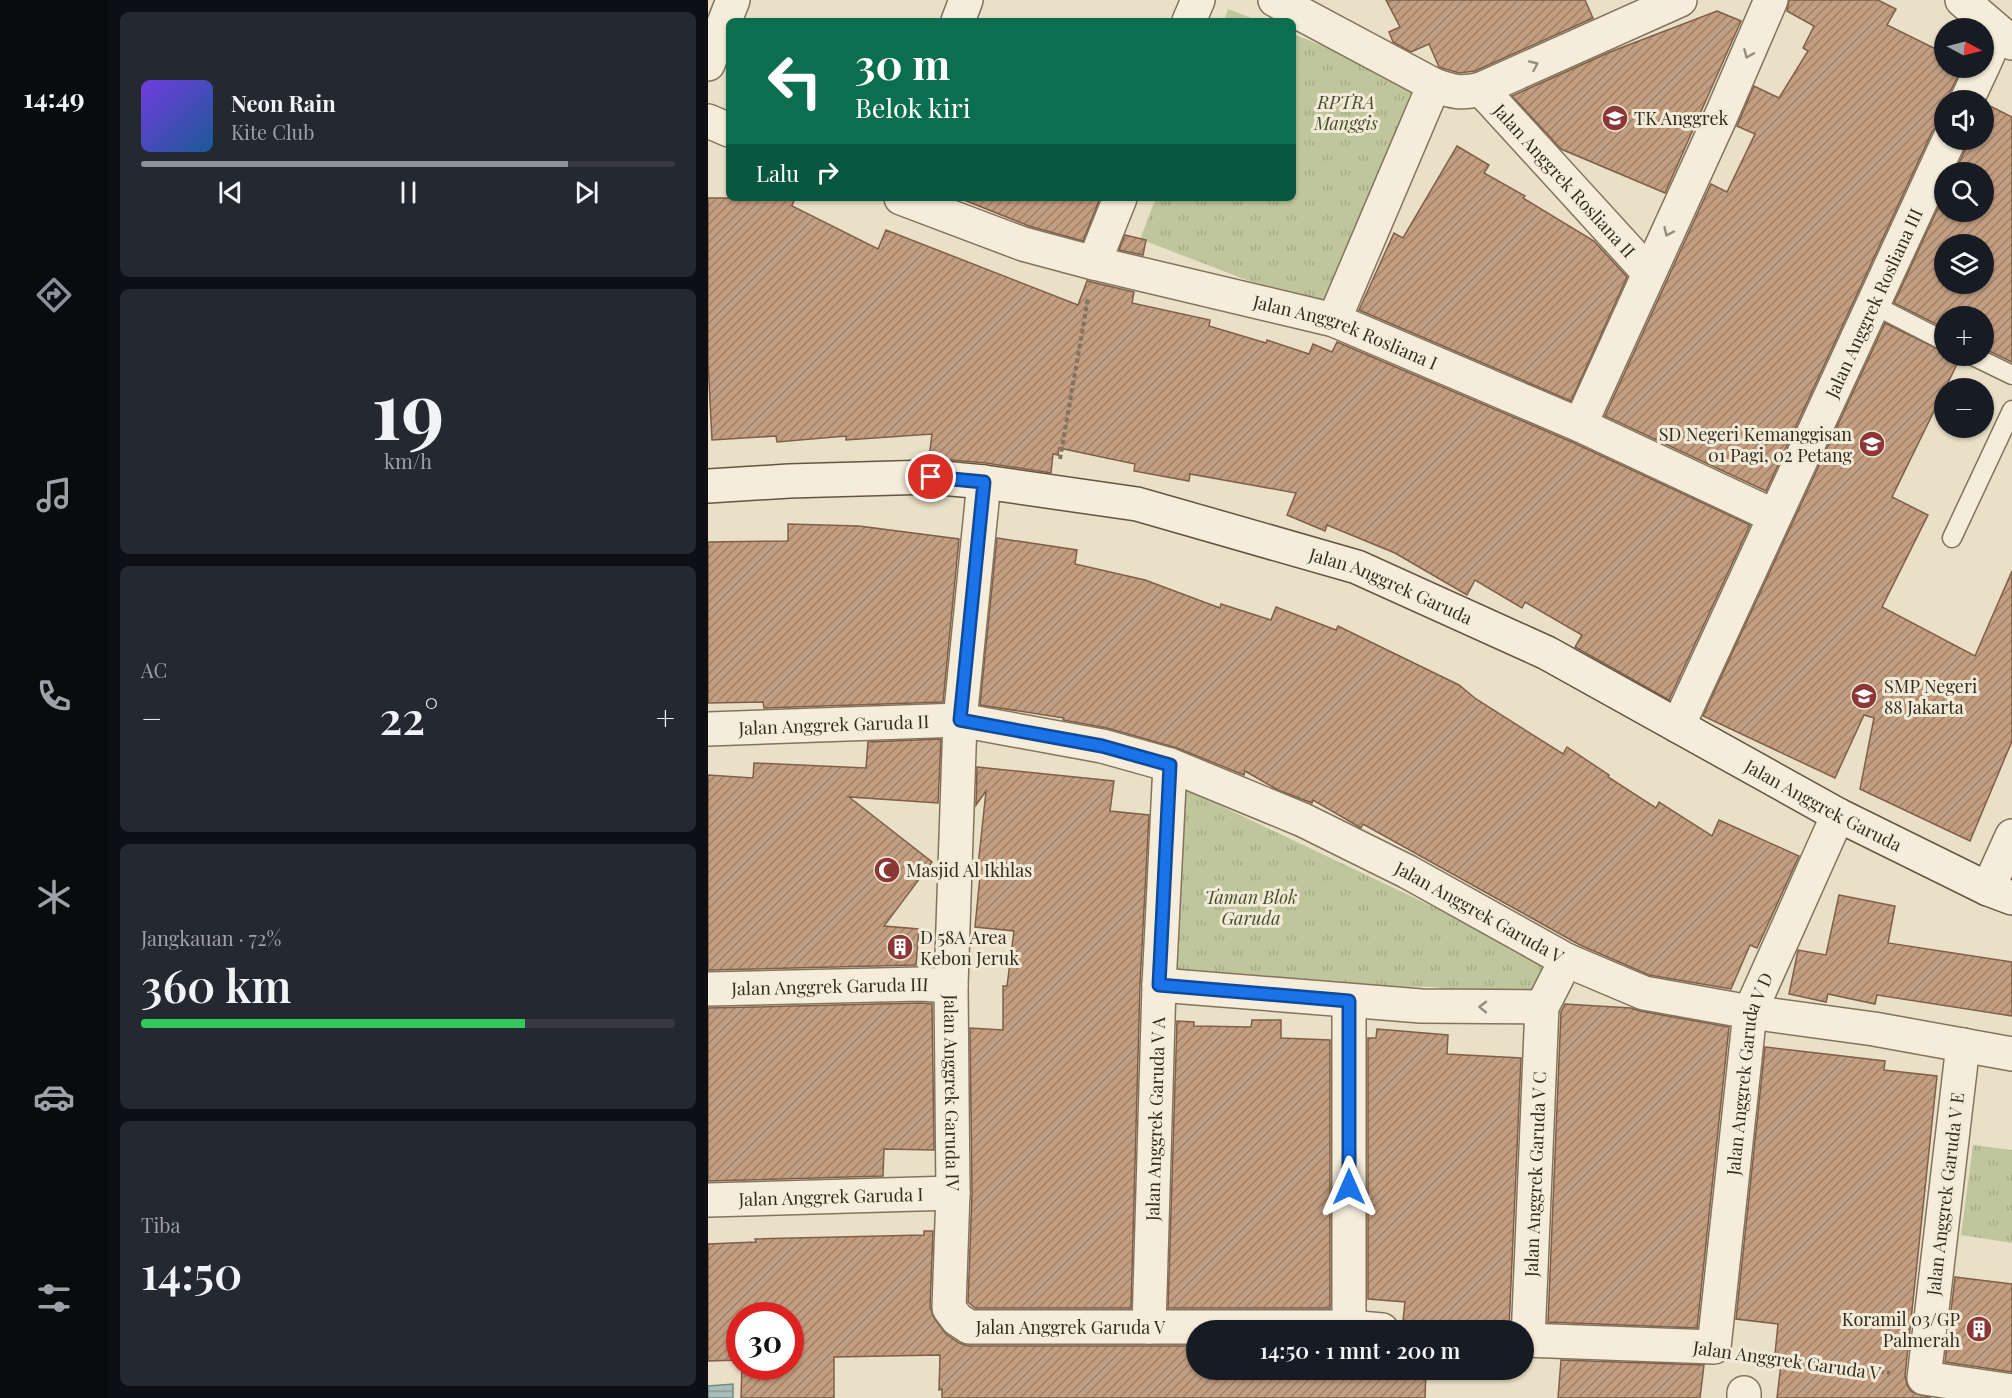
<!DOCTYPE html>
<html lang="id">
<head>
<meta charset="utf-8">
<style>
	body { margin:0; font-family:"Playfair Display",serif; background:#242831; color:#f1f3f6; height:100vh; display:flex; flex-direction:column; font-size:22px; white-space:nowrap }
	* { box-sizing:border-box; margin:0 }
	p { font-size:20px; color:#9ea1a6 }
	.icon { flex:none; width:33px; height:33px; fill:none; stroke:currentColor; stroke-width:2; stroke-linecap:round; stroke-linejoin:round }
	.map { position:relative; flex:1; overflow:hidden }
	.sheet { display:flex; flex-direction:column; gap:12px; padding:12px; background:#0d0f14; width:600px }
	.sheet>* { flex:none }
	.guide { position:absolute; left:18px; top:18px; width:570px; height:183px; border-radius:9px; box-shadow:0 2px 4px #0004; background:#0b6e4f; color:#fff; overflow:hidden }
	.needle { width:39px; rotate:97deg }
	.fabs { position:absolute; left:1226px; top:18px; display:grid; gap:12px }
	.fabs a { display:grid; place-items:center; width:60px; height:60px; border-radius:50%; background:#171b24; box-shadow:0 2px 4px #0004; font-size:30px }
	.speed { position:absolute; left:18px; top:1302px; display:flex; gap:12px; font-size:30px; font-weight:700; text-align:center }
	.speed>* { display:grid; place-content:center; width:78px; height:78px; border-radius:50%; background:#171b24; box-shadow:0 2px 4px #0004; line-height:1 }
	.speed .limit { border:9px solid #d22; background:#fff; color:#111 }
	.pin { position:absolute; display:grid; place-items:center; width:51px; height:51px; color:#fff; margin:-26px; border:3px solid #fff; border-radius:50%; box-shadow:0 2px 6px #0007 }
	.me { position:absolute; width:66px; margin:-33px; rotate:0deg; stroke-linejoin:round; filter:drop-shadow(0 0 4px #0008) }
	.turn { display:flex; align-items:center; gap:21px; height:126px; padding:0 30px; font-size:27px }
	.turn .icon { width:78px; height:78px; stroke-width:2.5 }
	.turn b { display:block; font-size:42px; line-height:51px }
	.then { display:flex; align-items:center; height:57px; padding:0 30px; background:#0003; gap:12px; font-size:22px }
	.big { font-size:45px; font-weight:600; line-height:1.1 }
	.sheet .widget { flex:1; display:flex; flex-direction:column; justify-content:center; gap:9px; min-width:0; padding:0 21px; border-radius:9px; background:#242831 }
	.sheet .dial { align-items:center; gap:0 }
	.dial b { font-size:78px; line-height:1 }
	.song { display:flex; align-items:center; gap:18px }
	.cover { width:72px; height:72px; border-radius:9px; background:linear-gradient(135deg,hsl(260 70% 55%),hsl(210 70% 35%)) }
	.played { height:6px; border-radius:3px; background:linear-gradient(90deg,#8c9099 80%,#363941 80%) }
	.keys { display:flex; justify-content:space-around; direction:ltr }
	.heat { display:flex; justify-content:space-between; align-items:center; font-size:33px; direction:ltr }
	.charge { height:9px; border-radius:4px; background:linear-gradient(90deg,#34c759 72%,#363941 0) }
	.trip { position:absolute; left:478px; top:1320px; width:348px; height:60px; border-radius:30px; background:#171b24; box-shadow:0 2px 4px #0004; font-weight:600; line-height:60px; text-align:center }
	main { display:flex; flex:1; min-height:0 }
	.tab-bar { display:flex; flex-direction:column; width:108px; justify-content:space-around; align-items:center; background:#090b0e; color:#9ea1a6 }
	.tab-bar .icon { width:42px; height:42px }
	.tab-bar .selected { color:#8c9099 }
	.tab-bar b { font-size:27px; color:#f1f3f6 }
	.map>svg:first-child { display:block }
	.park { fill:url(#park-tufts) }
	.water { fill:url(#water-rules); stroke:#6f8b85; stroke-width:1.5 }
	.building { fill:url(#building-hatch); stroke:#7f5f47; stroke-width:1.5; fill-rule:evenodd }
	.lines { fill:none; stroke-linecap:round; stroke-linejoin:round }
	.lane-casing { stroke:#83735e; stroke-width:21 }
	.street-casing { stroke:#83735e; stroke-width:36 }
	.secondary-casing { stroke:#655442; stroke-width:36 }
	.path { stroke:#83735e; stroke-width:4; stroke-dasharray:4.5 3; stroke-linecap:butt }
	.lane { stroke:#f5edd9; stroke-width:18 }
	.street { stroke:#f5edd9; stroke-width:33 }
	.secondary { stroke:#f5edd9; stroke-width:33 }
	.oneway { stroke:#958c7c }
	.route-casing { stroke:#114b97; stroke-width:15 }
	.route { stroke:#1a73e8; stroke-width:10 }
	.labels { text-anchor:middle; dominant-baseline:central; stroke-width:6; stroke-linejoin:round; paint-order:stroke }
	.park-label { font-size:18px; font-style:italic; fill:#444f29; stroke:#f1ead6 }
	.poi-label { font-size:18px; fill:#352b20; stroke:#f1ead6; text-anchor:start }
	.street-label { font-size:18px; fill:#352b20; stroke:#f1ead6 }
</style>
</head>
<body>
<main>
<nav class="tab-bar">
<b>14:49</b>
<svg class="icon selected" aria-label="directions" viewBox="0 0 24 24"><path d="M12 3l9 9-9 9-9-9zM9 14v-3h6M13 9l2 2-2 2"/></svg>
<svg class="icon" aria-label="music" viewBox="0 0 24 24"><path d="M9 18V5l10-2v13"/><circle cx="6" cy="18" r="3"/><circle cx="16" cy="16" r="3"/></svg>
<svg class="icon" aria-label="phone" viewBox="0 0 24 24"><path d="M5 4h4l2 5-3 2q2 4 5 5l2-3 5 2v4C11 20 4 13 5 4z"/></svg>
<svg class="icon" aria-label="climate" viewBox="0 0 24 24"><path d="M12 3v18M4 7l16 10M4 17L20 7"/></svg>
<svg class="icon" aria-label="car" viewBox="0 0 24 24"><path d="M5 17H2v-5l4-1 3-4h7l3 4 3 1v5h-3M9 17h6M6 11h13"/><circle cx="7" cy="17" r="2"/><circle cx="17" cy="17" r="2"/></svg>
<svg class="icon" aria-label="filters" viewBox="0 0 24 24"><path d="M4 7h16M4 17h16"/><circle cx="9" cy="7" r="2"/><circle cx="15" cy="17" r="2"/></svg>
</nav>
<section class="sheet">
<div class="widget">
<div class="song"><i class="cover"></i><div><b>Neon Rain</b><p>Kite Club</p></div></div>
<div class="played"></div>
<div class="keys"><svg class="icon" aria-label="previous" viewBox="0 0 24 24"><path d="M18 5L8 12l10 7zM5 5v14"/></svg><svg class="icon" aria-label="pause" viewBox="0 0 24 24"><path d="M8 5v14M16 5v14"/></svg><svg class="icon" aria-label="next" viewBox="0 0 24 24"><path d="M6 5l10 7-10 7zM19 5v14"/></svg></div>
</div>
<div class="widget dial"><b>19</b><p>km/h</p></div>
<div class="widget"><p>AC</p>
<div class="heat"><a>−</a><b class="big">22°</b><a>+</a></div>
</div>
<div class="widget"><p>Jangkauan · 72%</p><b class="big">360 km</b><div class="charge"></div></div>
<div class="widget"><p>Tiba</p><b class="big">14:50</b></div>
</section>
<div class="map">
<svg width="1304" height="1398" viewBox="0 0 1304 1398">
	<defs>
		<pattern id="park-tufts" width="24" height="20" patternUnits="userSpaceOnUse" patternTransform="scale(1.5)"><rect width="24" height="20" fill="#c0c69c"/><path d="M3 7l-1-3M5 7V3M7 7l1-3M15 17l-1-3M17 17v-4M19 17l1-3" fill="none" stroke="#a6aa86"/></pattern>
		<pattern id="water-rules" width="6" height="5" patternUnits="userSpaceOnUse" patternTransform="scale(1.5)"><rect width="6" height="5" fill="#a8bdb8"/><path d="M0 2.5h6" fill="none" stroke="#8a9a95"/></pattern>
		<pattern id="building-hatch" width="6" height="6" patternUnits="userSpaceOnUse" patternTransform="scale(1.5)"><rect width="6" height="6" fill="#c39e81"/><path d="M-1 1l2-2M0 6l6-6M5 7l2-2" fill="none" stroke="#9f8169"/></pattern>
	</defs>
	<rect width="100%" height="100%" fill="#e9e0c7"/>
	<g class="park">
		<polygon points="520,9 551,21 516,21"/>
		<polygon points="585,34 707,82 619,311 432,239 448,198 585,198"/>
		<polygon points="469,785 850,966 828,1004 726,987 459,984"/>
		<polygon points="1265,1145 1304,1150 1304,1243 1253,1235"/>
	</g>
	<polygon class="water" points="25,1384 25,1398 0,1398 0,1386"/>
	<g class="building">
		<polygon points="678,0 877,0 885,18 767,71 751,73 731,67 721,44 703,52 685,42 681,32 692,27"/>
		<polygon points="1081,0 1170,0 1188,9 1179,25 1236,53 1236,68 1254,68 1242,92 1240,100 1236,100 1236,122 1230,125 1224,132 1058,491 897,416 1003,184 1019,192 1047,134 1029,126 1046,86 1071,98 1100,51 1095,48 1106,26 1079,11"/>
		<polygon points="1009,11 1033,21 957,193 853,149 804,96 902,52"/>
		<path d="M1278,104L1304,117V362L1275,348V316H1236V328L1186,303L1236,195V212H1275V172H1247L1258,148L1260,140H1275V109ZM1236,244H1275V284H1236Z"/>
		<polygon points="749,146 781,165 776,173 817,196 815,198 886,241 919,277 863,401 651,310 686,233 695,238"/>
		<polygon points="0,198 87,198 84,206 170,249 178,230 370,305 379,281 426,292 424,303 502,320 501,326 558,343 559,340 601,354 605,344 624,352 629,342 864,442 1042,525 961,700 867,647 874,635 817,602 814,608 767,580 759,595 687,553 619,525 617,531 579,515 588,493 482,474 481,481 426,471 427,464 351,448 350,455 345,454 343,473 278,463 221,458 224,434 138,440 138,436 69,442 68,436 4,440 0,362"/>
		<polygon points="251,198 392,198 375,241 321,226"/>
		<polygon points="417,235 438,240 435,255 411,250"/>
		<polygon points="1177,323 1236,352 1236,356 1253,356 1184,497 1220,515 1174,607 1267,656 1304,571 1304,741 1262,841 1152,789 1166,718 1156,715 1127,778 995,716"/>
		<polygon points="80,524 151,526 251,539 235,702 56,708 55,702 0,703 0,542 80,541"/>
		<polygon points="289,538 369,550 367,564 437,580 512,608 513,604 563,620 568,607 628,630 630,626 751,685 768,699 855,754 859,747 901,775 900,777 948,808 951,802 1004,836 1011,820 1091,856 1049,948 1042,945 1023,989 941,975 872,945 655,824 653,828 605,800 604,803 570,790 537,771 536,775 469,748 399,728 355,720 356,718 272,705"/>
		<polygon points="233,739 230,803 141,797 224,862 176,926 211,929 208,965 0,970 0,775 45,778 46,763 158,768 160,742"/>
		<polygon points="269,767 406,781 402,811 441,815 432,984 423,1308 267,1308 260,1302 264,1194 262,1028 295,1030 295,986 299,986 306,931 267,927 272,876 269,876 278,791 268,805"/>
		<polygon points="1131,895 1187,906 1180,943 1304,962 1304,1016 1169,995 1167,1004 1120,994 1118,1002 1081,994 1090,950 1118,955"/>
		<polygon points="213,1003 224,1004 226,1150 176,1149 175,1176 0,1181 0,1008"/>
		<polygon points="857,1004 923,1008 932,1011 1021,1027 989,1328 840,1322 853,1012"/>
		<polygon points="544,1020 573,1020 573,1038 622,1040 622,1308 460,1308 469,1021 486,1022 486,1026 543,1027"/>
		<polygon points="669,1029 740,1035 739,1054 813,1058 801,1329 722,1326 722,1330 694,1330 697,1302 660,1299 660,1038 668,1038"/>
		<polygon points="1057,1047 1177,1061 1176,1070 1229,1076 1197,1376 1199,1385 1204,1392 1223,1398 1069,1398 1074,1355 1067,1354 1070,1324 1028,1319"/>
		<polygon points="216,1231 225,1231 222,1307 226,1318 238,1334 251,1343 261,1346 489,1346 489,1370 718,1370 717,1398 234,1398 234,1389 231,1390 232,1355 126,1357 126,1398 33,1398 34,1366 82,1366 82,1316 32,1316 32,1360 0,1361 0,1244 48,1242 47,1239 216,1235"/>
		<polygon points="1247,1277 1304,1284 1304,1372 1237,1362"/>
		<polygon points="853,1360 996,1365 992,1398 850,1398"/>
	</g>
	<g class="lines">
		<defs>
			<g id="lane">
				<polyline points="1164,304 1236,341"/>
				<polyline points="1265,356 1304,375"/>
				<polyline points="1244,538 1304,410"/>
			</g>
			<g id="street">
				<path d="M567,0L726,85C745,92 753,94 773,89L972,0"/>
				<polyline points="1254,0 1304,43"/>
				<polyline points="250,21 258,0"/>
				<polyline points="481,21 490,0"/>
				<polyline points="0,64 25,0"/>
				<polyline points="1275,66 1290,32"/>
				<path id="s1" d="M773,89L941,273"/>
				<polyline points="1259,100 1274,68"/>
				<polyline points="0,121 21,130"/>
				<path id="s2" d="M193,198L315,244L386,263L626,320L872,425L1066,516"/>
				<polyline points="386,263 412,198"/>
				<polyline points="626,320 726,85"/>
				<polyline points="872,425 1013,116 1063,0"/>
				<path id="s3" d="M276,482L252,720L243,986L245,1193L241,1308L249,1319L261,1327H641L674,1330"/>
				<path id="s4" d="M970,726L1241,140"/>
				<path id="s5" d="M0,729L252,720L394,746L462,765L595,820L700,872L858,960L936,993L1042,1012L1166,1029L1304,1054"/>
				<polyline points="1280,889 1304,836"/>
				<polyline points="451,985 713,1006 834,1007"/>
				<path id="s6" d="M0,989L213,984L243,986"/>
				<polyline points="641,1001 641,1327"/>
				<polyline points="1255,1045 1216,1378 1304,1391"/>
				<path id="s7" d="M0,1200L245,1193"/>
				<path id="s8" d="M441,1327L451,985L462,765"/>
				<path id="s9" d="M816,1340L1006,1347L1042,1012L1130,815"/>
				<path id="s10" d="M820,1340L834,1007L858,960"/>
				<polyline points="1036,1398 1036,1393"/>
			</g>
			<g id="secondary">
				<path id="s11" d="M0,486L81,481L223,477L276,482L429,504L649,567L839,653L1130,815L1280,889L1304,898"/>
			</g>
		</defs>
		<use href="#lane" class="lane-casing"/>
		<use href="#street" class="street-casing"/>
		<use href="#secondary" class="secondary-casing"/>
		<g class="path">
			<polyline points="352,459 380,298"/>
			<polyline points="1038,1352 1182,1373"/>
		</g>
		<use href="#lane" class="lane"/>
		<use href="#street" class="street"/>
		<use href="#secondary" class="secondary"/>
	</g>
	<defs><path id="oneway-chevron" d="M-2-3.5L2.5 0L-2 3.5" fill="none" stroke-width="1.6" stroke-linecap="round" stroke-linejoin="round" transform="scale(1.5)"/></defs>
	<g class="oneway">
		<use href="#oneway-chevron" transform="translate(1040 54) rotate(113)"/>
		<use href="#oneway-chevron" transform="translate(826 65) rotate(-24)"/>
		<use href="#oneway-chevron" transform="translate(960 232) rotate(115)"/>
		<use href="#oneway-chevron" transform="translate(775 1007) rotate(-179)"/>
	</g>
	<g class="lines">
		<defs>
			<polyline id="route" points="223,477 276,482 252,720 394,746 462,765 451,985 641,1001 641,1187"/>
		</defs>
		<use href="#route" class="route-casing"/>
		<use href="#route" class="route"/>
	</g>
	<defs>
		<symbol id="school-disc" viewBox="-11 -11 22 22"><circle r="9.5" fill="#8b3736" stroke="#f1ead6"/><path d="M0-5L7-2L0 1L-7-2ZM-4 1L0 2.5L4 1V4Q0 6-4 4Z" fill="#fff"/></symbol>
		<symbol id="mosque-disc" viewBox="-11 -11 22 22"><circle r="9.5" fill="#8b3736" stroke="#f1ead6"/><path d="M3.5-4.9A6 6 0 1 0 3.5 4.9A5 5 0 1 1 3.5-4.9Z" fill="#fff"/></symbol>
		<symbol id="building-disc" viewBox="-11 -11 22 22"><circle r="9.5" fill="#8b3736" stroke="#f1ead6"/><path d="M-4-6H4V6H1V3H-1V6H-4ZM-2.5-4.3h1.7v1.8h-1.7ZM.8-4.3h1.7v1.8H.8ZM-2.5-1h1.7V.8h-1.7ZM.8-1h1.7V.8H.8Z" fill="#fff"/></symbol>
	</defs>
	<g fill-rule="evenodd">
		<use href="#school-disc" x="892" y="103" width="30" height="30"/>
		<use href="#school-disc" x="1149" y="429" width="30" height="30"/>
		<use href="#school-disc" x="1141" y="681" width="30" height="30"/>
		<use href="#mosque-disc" x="164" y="855" width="30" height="30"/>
		<use href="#building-disc" x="177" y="932" width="30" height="30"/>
		<use href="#building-disc" x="1256" y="1314" width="30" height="30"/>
	</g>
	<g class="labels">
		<g class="park-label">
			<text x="638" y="102">RPTRA<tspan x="638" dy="21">Manggis</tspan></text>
			<text x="543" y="897">Taman Blok<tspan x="543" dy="21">Garuda</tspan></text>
		</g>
		<g class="poi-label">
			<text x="926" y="118">TK Anggrek</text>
			<text x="1144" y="434" text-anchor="end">SD Negeri Kemanggisan<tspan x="1144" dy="21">01 Pagi, 02 Petang</tspan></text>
			<text x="1176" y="686">SMP Negeri<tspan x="1176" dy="21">88 Jakarta</tspan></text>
			<text x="198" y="870">Masjid Al Ikhlas</text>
			<text x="212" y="937">D 58A Area<tspan x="212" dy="21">Kebon Jeruk</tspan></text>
			<text x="1252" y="1319" text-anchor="end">Koramil 03/GP<tspan x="1252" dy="21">Palmerah</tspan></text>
		</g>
		<g class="street-label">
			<text stroke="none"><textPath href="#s1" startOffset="124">Jalan Anggrek Rosliana II</textPath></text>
			<text stroke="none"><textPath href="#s4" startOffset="466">Jalan Anggrek Rosliana III</textPath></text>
			<text stroke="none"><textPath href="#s2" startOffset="465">Jalan Anggrek Rosliana I</textPath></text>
			<text stroke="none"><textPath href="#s11" startOffset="698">Jalan Anggrek Garuda</textPath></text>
			<text stroke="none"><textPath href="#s5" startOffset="126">Jalan Anggrek Garuda II</textPath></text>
			<text stroke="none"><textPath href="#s11" startOffset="1184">Jalan Anggrek Garuda</textPath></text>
			<text stroke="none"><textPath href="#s5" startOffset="810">Jalan Anggrek Garuda V</textPath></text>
			<text stroke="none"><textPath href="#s6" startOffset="122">Jalan Anggrek Garuda III</textPath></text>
			<text stroke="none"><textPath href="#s9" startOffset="466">Jalan Anggrek Garuda V D</textPath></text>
			<text stroke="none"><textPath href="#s3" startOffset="612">Jalan Anggrek Garuda IV</textPath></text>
			<text stroke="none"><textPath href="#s8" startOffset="208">Jalan Anggrek Garuda V A</textPath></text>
			<text stroke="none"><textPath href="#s10" startOffset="166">Jalan Anggrek Garuda V C</textPath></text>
			<text transform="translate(1237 1194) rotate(-83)">Jalan Anggrek Garuda V E</text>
			<text stroke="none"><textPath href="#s7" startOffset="123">Jalan Anggrek Garuda I</textPath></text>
			<text stroke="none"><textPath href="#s3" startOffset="957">Jalan Anggrek Garuda V</textPath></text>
			<text transform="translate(1079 1360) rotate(8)">Jalan Anggrek Garuda V</text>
		</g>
	</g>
</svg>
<div class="fabs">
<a><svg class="needle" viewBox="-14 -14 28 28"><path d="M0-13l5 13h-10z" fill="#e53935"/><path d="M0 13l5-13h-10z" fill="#9ea1a6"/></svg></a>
<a><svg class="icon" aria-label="sound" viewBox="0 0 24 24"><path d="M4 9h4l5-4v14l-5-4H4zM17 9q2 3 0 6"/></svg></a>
<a><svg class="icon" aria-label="search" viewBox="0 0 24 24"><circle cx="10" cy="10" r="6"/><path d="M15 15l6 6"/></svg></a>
<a><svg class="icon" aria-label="layers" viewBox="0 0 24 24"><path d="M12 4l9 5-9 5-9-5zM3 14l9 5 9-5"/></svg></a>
<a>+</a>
<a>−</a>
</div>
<div class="speed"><div class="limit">30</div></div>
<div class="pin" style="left:223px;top:477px;background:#d93025"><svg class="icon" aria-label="arrive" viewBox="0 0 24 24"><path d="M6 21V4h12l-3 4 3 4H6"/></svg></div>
<svg class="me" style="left:641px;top:1187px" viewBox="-20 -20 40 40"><path d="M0-17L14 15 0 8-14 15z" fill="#1a73e8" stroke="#fff" stroke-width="4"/></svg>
<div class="trip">14:50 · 1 mnt · 200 m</div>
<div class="guide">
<div class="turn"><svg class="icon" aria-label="left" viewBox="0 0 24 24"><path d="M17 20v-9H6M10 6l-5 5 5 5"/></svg><div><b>30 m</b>Belok kiri</div></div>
<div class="then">Lalu<svg class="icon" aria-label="right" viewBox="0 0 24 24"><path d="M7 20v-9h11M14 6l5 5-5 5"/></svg></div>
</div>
</div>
</main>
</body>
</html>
